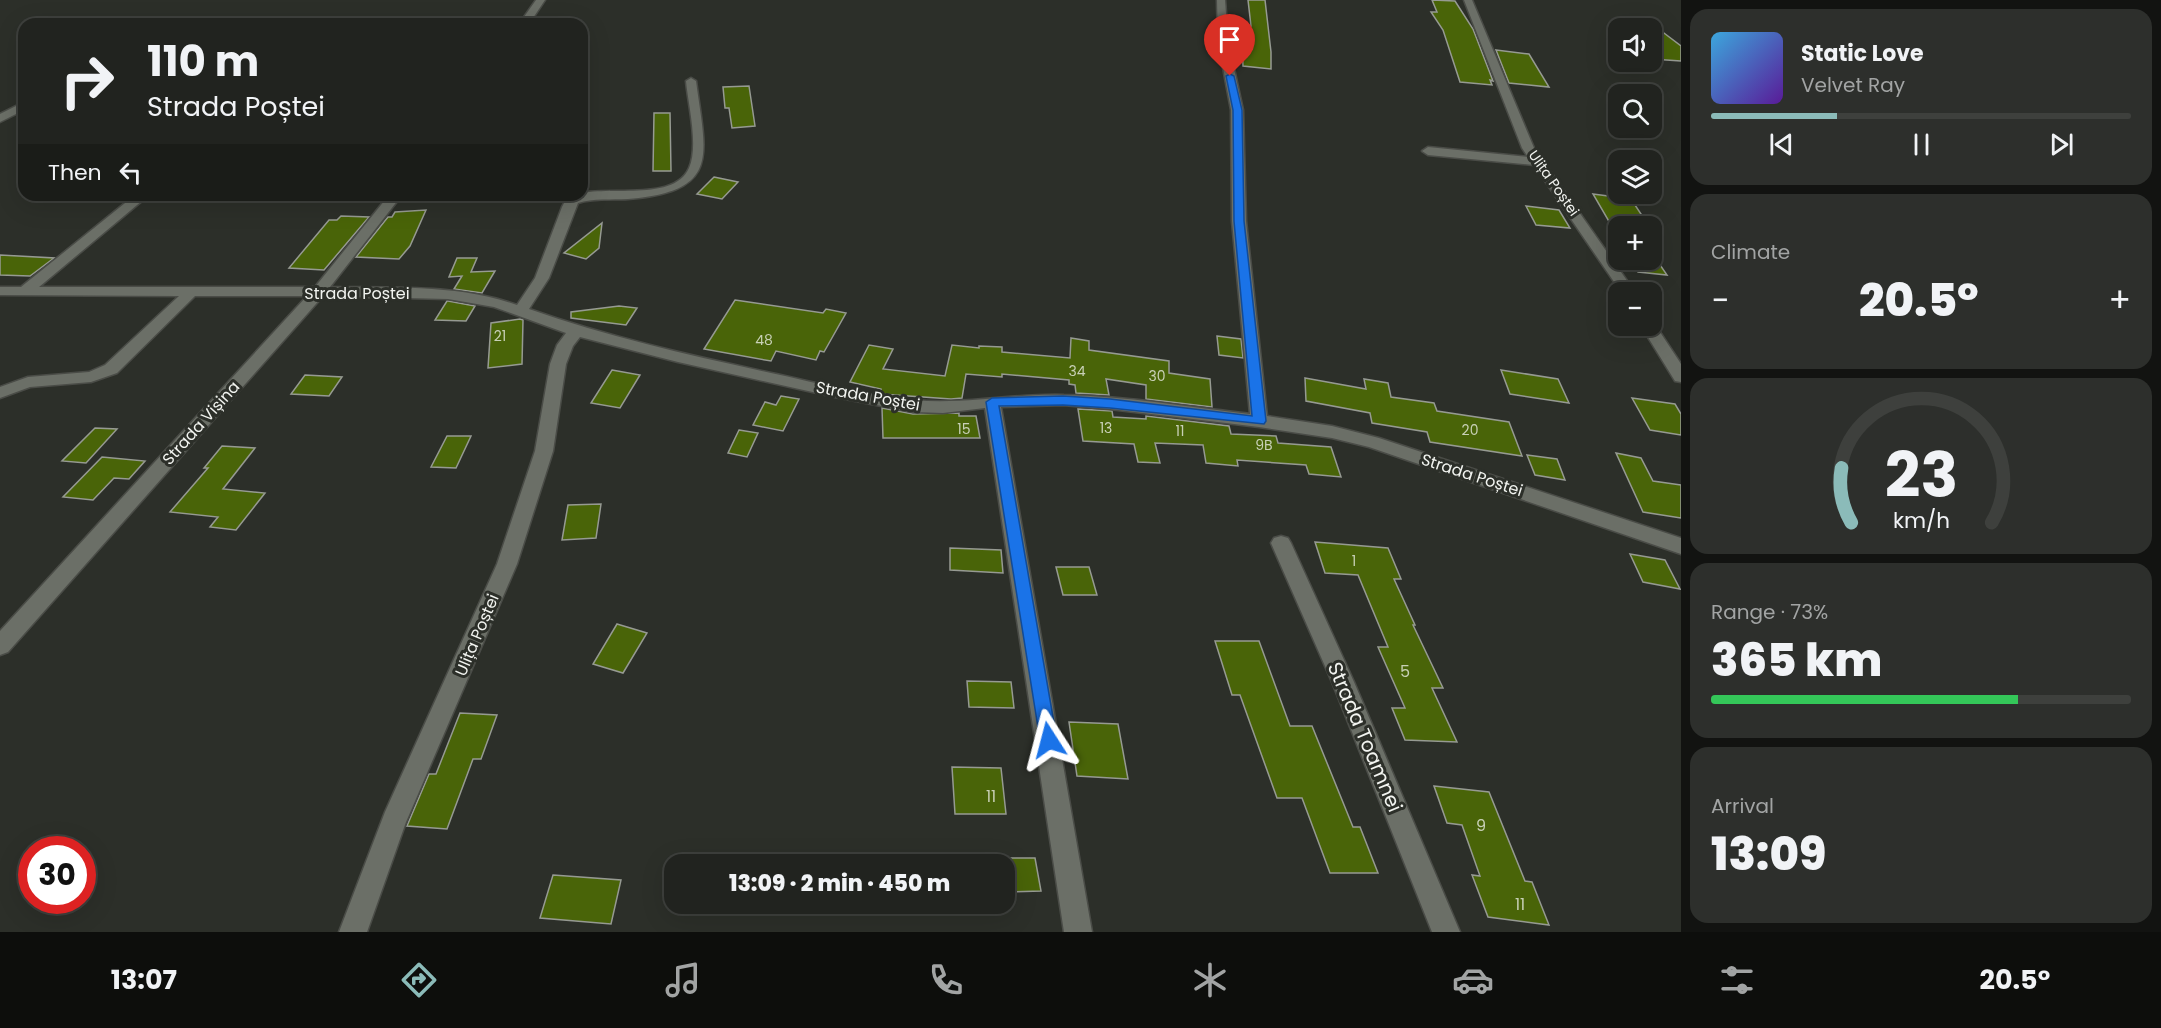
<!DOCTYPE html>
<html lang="en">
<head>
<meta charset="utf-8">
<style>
	body { margin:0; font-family:Poppins,sans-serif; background:#2d2f2c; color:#f1f3f6; height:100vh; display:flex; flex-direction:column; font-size:22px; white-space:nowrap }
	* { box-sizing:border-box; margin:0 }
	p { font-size:20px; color:#a2a4a4 }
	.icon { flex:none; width:33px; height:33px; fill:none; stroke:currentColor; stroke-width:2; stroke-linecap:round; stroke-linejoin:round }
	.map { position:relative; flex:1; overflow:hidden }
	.sheet { display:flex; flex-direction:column; gap:9px; padding:9px; background:#121311; width:480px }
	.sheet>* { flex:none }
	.top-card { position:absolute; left:18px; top:18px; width:570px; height:183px; border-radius:18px; box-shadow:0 6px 24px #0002,0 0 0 2px #3e403d; background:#21231f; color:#f1f3f6; overflow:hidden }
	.tools { position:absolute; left:1608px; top:18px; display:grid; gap:12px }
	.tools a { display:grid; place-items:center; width:54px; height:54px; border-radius:12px; background:#21231f; box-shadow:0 6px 24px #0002,0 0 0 2px #3e403d; font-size:30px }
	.speed { position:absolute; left:18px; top:836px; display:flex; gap:12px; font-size:30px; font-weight:700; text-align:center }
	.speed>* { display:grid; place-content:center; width:78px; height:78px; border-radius:50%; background:#21231f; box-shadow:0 6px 24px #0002,0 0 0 2px #3e403d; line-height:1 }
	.speed .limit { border:9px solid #d22; background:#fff; color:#111 }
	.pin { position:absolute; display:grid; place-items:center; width:51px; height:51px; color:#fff; margin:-62px -26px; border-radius:50% 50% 50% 0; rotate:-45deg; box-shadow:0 0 6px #0007 }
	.pin .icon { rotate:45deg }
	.me { position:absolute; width:66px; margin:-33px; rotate:351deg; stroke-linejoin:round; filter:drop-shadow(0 0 4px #0008) }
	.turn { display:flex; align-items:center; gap:21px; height:126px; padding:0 30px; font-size:27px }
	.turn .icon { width:78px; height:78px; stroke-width:2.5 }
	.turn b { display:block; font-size:42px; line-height:51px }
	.then { display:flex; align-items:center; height:57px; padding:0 30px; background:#0003; gap:12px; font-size:22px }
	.big { font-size:45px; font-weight:800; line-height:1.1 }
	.sheet .card { flex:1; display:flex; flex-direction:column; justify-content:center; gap:9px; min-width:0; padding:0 21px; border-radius:18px; background:#2d2f2c }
	.sheet .dial { align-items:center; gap:0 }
	.dial svg { height:156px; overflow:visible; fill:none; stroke:#3e403d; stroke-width:7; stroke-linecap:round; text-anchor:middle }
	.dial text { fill:#f1f3f6; stroke:none }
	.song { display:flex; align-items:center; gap:18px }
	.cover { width:72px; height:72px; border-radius:9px; background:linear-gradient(135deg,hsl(200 70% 55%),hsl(270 70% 35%)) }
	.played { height:6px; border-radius:3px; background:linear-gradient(90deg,#8bbbb9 30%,#3e403d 30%) }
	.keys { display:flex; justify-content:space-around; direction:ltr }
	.heat { display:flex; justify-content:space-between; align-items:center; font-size:33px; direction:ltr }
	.charge { height:9px; border-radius:4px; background:linear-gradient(90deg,#34c759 73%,#3e403d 0) }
	.trip { position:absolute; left:664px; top:854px; width:351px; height:60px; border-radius:18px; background:#21231f; box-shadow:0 6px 24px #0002,0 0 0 2px #3e403d; font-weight:800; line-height:60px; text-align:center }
	.dock { display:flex; height:96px; justify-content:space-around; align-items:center; background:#0d0e0c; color:#a2a4a4 }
	.dock .icon { width:42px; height:42px }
	.dock .current { color:#8bbbb9 }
	.dock b { font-size:27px; color:#f1f3f6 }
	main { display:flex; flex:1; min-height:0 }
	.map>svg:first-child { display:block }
	.building { fill:#496408; stroke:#969a92; stroke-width:1.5 }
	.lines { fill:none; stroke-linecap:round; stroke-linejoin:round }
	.minor-casing { stroke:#4a4c47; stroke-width:3 }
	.minor { fill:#6b6f67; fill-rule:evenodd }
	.route { fill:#1a73e8; stroke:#114b97; stroke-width:1.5 }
	.labels { text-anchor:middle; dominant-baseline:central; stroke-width:6; stroke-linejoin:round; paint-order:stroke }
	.far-street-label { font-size:14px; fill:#f2f4f0; stroke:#2c2f29 }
	.number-label { font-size:14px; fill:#c8d0b6 }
	.street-label { font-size:16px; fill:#f2f4f0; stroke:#2c2f29 }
	.near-number-label { font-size:16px; fill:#c8d0b6 }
	.near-street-label { font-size:20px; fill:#f2f4f0; stroke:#2c2f29 }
</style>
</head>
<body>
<main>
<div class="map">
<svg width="1681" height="932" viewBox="0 0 1681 932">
	<rect width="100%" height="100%" fill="#2c2f29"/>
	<g class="building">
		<polygon points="1248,0 1265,0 1271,52 1271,69 1243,66 1242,39 1249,40 1249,26 1251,26"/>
		<polygon points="1432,0 1455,1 1473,29 1493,81 1490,80 1492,85 1460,82 1443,30 1431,12 1437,12"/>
		<polygon points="1652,24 1681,46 1681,61 1652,59"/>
		<polygon points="1496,50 1529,54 1549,87 1509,83"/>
		<polygon points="749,86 755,126 732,128 729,108 725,108 723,87"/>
		<polygon points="654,113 670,113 671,171 653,171"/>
		<polygon points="714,177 738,182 722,199 697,194"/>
		<polygon points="1593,194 1631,199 1649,226 1618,226 1618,237"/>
		<polygon points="1526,206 1559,210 1570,228 1536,225"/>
		<polygon points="426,210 410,246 399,259 356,257 388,217 392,217 395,212"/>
		<polygon points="341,216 369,217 324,270 289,268 329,220 337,220"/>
		<polygon points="602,223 599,248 586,259 564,253"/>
		<polygon points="1652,253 1667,275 1638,272 1631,260 1652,260"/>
		<polygon points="0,255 54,258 30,276 0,275"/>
		<polygon points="457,258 477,258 471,272 495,271 482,293 454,289 462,276 449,277"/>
		<polygon points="735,300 823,313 826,309 846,313 824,352 820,351 816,360 776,351 771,361 704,349"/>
		<polygon points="447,301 448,301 475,306 466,321 435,320"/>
		<polygon points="619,306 637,308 626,325 571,318 571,312"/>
		<polygon points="520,319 523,320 522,364 488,368 491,323"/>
		<polygon points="1217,336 1241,339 1243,358 1219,355"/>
		<polygon points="1071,338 1089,341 1089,350 1169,361 1169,373 1210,379 1212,407 1146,399 1146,385 1106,379 1109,395 1076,393 1075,385 1069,384 1069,380 1002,374 1002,377 966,374 962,398 951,399 881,394 881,389 850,382 869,345 893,349 883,369 945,376 952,345 979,348 979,346 1002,347 1002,352 1070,358"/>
		<polygon points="612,370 640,375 620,408 591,403"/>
		<polygon points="1501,370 1558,379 1569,403 1510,394"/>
		<polygon points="305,375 342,377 329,396 291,394"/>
		<polygon points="1305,378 1366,389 1364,379 1388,383 1391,397 1434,403 1437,411 1509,422 1522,456 1430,442 1427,432 1372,423 1370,413 1306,401"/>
		<polygon points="781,396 799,399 783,431 753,425 765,402 776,405"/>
		<polygon points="1632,398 1675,404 1681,414 1681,435 1650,430"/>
		<polygon points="882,408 913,414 959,413 959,416 976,416 980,438 883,438"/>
		<polygon points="1078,409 1112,411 1113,417 1146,419 1146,416 1229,426 1231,434 1276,436 1278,443 1331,447 1341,477 1309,474 1306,465 1237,460 1238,466 1206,463 1203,445 1155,443 1160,463 1138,462 1134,444 1083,441"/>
		<polygon points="95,428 117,429 86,463 62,461"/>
		<polygon points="739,430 758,433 747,457 728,453"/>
		<polygon points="447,436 471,436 456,468 431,467"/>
		<polygon points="222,446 255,448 223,489 265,493 236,530 210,527 218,517 170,512 208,468 204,468"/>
		<polygon points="1616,453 1641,458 1653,481 1681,485 1681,518 1643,512"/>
		<polygon points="1527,455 1557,459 1565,480 1535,475"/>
		<polygon points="102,457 145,461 129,479 114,478 93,500 63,497"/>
		<polygon points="601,504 596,538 562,540 568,505"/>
		<polygon points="1315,542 1388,548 1401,579 1394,579 1415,625 1413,625 1443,688 1432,688 1457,742 1405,740 1392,708 1405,708 1378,647 1388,647 1358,575 1325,573"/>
		<polygon points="950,548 1001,550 1003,573 950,570"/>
		<polygon points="1630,554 1665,560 1680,589 1643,582"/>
		<polygon points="1056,567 1089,567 1097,595 1063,595"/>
		<polygon points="617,624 647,633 623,673 593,664"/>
		<polygon points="1215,641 1259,641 1290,726 1312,726 1353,827 1360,827 1378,873 1330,873 1302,798 1277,798 1240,695 1232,695"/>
		<polygon points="967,681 1011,682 1014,708 969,707"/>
		<polygon points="460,713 497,715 481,759 473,759 447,829 407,826 429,774 436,774"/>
		<polygon points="1069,722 1118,724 1128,779 1077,776"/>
		<polygon points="952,767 1001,768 1006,814 955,814"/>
		<polygon points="1434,786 1489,792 1525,881 1532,882 1549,925 1488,917 1472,875 1480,876 1462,825 1447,823"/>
		<polygon points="1005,858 1035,858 1041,891 1005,892"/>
		<polygon points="553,875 621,880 611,924 540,918"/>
	</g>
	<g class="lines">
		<defs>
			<g id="minor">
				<polygon points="536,0 545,0 529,24 519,24"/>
				<path d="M1217,0H1225L1228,41L1243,110L1246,221L1267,416L1332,426L1379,438L1681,538V554L1369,447L1332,438L1259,427L1110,409L1063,405L1001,407L1092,932H1064L985,408L943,413L913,412L835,397L678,362L580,337L573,346L566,364L553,451L517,564L406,822L367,932H339L385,812L497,564L535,451L550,364L557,345L566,333L494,307L448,299L323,296L8,652L0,655V631L307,296H195L117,373L91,382L30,387L0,398V387L28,377L89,372L105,365L179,296L0,295V287H21L135,195H149L39,287H315L389,195H402L330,287C392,288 458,284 517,305L535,278L562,207C564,203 566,199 570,197C596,182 673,205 689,168C699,146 688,104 686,81L691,78L696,81C706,156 721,191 628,199C612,200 593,198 578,203L549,278L529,309C608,337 689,355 771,373C818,383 866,396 914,400C963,405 1015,393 1064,395C1126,396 1188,407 1250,414L1232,221L1231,110L1218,41Z"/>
				<polygon points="1464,0 1472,0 1534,148 1635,292 1621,292 1534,165 1428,155 1422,151 1428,147 1528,157 1522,148"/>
				<polygon points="24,102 24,110 0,122 0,114"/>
				<polygon points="1652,322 1654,323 1681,364 1681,382 1675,381 1641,326 1652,326"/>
				<polygon points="1281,536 1288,538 1291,543 1354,682 1460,932 1432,932 1332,682 1271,543 1274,538"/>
			</g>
		</defs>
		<use href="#minor" class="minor-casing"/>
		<use href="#minor" class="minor"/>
	</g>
	<polygon class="route" points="1230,74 1234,76 1242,110 1244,221 1266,421 1264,424 1110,408 1063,405 999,406 1057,740 1055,745 1049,748 1042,745 1040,740 986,402 992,398 1063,396 1110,399 1252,416 1234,221 1233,110 1226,76"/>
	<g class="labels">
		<g class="far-street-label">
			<text transform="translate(1554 183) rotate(55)">Ulița Poștei</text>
		</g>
		<g class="number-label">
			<text x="500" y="336">21</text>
			<text x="764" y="340">48</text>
			<text x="1077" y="371">34</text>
			<text x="1157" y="376">30</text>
			<text x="1106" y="428">13</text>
			<text x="964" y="429">15</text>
			<text x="1470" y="430">20</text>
			<text x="1180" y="431">11</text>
			<text x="1264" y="445">9B</text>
			<text x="1354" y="561">1</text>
		</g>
		<g class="street-label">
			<text x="357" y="293">Strada Poștei</text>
			<text transform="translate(868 396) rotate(10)">Strada Poștei</text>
			<text transform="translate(201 423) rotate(-48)">Strada Vișina</text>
			<text transform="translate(1472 475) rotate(18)">Strada Poștei</text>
			<text transform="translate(477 635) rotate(-67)">Ulița Poștei</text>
		</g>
		<g class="near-number-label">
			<text x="1405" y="671">5</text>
			<text x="991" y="796">11</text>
			<text x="1481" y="825">9</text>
			<text x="1520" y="904">11</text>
		</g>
		<g class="near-street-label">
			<text transform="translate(1365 737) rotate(67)">Strada Toamnei</text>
		</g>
	</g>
</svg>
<div class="tools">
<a><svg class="icon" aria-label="sound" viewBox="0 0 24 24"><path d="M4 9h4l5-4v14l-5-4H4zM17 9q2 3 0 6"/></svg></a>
<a><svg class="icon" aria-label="search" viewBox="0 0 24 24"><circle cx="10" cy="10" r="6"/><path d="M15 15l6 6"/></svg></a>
<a><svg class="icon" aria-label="layers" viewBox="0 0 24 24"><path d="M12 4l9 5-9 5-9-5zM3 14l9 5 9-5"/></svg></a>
<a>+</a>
<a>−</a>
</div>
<div class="speed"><div class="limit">30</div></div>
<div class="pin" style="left:1230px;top:76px;background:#d93025"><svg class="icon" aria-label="arrive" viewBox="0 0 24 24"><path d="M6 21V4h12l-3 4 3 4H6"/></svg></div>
<svg class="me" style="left:1049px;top:740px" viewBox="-20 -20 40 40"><path d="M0-17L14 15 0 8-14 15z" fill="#1a73e8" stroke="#fff" stroke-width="4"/></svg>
<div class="trip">13:09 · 2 min · 450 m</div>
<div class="top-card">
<div class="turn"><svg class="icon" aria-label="right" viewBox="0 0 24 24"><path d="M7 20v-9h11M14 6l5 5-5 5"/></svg><div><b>110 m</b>Strada Poștei</div></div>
<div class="then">Then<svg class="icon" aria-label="left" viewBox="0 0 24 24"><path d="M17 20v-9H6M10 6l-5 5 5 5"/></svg></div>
</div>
</div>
<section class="sheet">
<div class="card">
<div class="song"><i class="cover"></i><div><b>Static Love</b><p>Velvet Ray</p></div></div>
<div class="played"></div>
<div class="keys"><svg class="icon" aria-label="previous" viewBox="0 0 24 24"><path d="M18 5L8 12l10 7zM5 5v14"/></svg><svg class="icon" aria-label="pause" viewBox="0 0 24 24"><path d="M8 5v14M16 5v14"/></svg><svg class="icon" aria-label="next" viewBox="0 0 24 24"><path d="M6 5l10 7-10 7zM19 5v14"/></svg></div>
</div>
<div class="card"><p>Climate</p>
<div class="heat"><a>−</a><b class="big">20.5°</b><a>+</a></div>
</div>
<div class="card dial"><svg viewBox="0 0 100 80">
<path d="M14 69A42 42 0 1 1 86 69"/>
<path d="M14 69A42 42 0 0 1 9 41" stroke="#8bbbb9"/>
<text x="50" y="56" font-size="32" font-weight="700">23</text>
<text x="50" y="72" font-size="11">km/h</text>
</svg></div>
<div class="card"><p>Range · 73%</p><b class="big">365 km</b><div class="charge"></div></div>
<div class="card"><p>Arrival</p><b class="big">13:09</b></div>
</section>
</main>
<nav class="dock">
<b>13:07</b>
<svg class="icon current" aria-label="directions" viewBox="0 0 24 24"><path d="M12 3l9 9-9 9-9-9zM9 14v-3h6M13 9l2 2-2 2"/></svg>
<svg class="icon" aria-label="music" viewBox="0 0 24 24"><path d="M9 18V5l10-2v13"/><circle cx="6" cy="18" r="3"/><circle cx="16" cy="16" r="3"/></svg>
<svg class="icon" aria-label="phone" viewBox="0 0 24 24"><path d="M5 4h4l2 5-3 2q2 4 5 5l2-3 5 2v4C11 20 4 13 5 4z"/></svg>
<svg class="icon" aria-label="climate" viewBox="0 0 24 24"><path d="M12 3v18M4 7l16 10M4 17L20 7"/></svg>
<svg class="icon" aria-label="car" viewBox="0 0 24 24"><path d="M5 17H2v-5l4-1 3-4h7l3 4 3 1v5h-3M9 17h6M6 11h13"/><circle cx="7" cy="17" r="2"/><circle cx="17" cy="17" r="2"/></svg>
<svg class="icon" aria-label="filters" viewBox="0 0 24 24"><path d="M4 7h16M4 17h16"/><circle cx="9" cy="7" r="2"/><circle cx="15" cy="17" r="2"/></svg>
<b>20.5°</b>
</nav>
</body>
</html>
